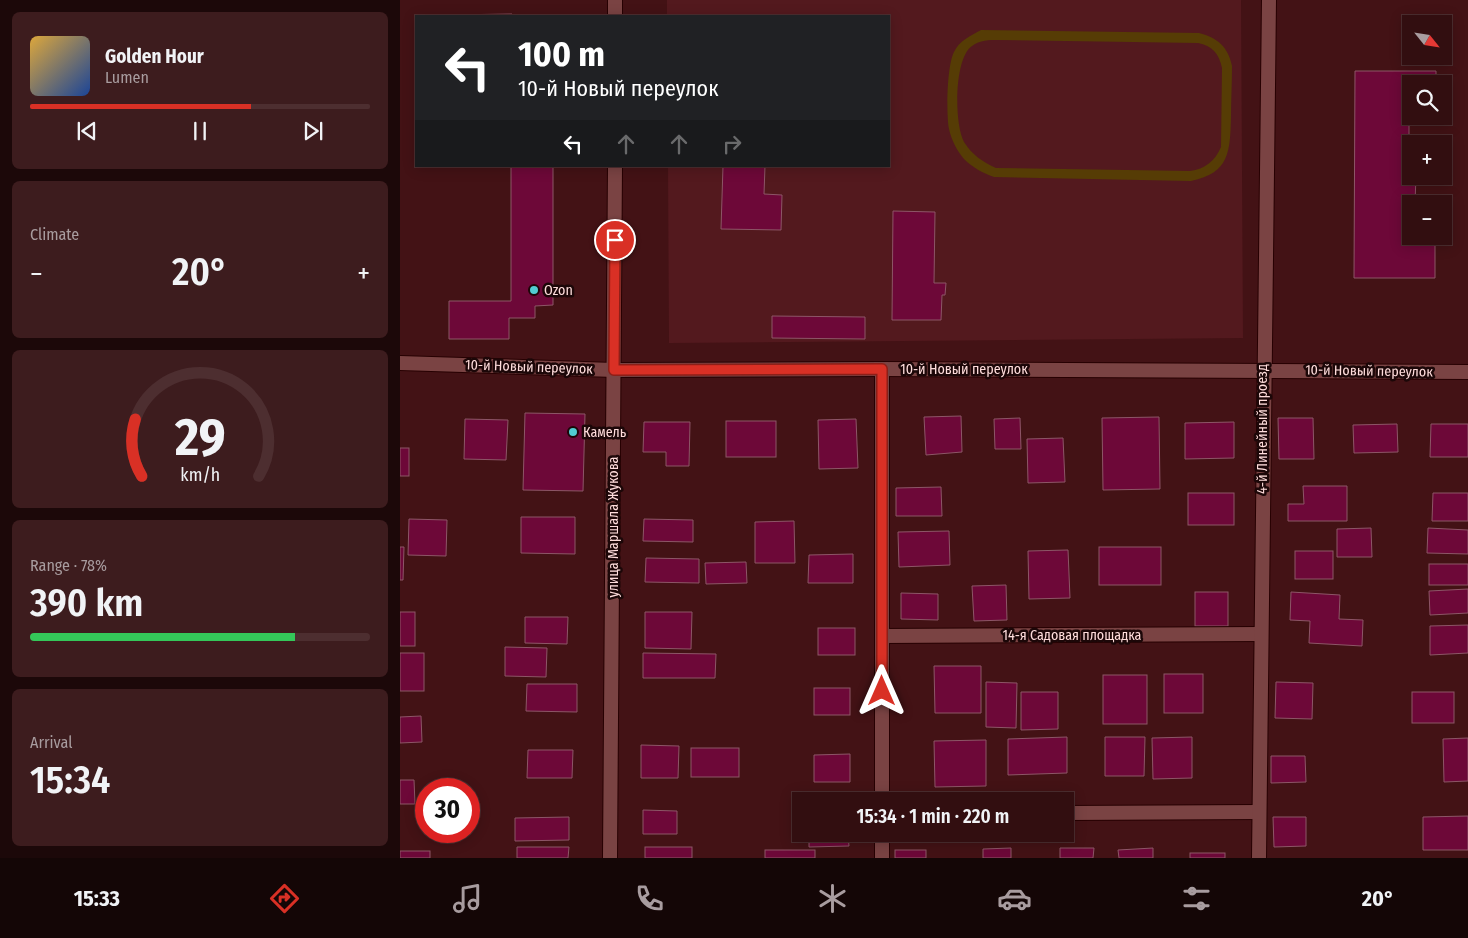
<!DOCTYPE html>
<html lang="en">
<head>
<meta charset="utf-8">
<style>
	body { margin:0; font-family:"Fira Sans Condensed",sans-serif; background:#3d1c1e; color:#f1f3f6; height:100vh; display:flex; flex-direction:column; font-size:19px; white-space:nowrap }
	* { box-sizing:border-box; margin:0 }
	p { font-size:16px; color:#a89c9f }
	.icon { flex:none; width:28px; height:28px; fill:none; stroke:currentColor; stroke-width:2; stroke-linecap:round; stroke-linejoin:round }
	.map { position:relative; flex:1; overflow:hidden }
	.side { display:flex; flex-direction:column; gap:12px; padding:12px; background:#1c0809; width:400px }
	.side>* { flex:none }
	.guide { position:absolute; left:15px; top:15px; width:475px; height:152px; border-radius:0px; box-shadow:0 2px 12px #0003,0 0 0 1px #4d2e30; background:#202124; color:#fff; overflow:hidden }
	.needle { width:32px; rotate:120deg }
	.tools { position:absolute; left:1002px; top:15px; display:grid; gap:10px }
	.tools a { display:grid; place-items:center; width:50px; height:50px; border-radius:0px; background:#320e10; box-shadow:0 2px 12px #0003,0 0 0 1px #4d2e30; font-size:25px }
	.speed { position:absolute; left:15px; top:778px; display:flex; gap:10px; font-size:25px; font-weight:700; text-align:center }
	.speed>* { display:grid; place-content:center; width:65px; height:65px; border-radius:50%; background:#320e10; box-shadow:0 2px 12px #0003,0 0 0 1px #4d2e30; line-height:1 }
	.speed .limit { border:8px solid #d22; background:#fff; color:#111 }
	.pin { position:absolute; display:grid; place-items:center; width:42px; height:42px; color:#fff; margin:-21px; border:2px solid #fff; border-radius:50%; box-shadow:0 1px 5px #0007 }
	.me { position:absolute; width:55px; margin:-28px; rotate:0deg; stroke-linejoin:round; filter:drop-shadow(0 0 4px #0008) }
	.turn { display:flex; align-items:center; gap:18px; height:105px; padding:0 20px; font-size:22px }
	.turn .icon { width:65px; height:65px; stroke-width:2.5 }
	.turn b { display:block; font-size:35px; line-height:42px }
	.lanes { display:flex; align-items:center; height:48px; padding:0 20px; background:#0003; justify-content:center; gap:25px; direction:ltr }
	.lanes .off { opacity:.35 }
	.big { font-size:38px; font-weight:600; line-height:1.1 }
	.side .tile { flex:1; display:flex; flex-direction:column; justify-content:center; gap:8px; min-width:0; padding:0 18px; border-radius:8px; background:#3d1c1e }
	.side .dial { align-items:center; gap:0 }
	.dial svg { height:130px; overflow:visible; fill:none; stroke:#4d2e30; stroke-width:7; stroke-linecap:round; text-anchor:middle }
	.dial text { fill:#f1f3f6; stroke:none }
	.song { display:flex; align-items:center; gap:15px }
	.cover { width:60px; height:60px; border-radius:8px; background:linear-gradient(135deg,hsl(40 70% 55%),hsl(220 70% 35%)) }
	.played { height:5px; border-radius:2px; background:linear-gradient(90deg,#d93025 65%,#4d2e30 65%) }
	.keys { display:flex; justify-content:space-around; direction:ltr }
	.heat { display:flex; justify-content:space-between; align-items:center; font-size:28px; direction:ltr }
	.charge { height:8px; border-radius:4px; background:linear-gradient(90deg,#34c759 78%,#4d2e30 0) }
	.trip { position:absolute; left:392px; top:792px; width:282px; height:50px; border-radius:0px; background:#320e10; box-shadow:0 2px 12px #0003,0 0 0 1px #4d2e30; font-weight:600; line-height:50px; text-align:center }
	.tabs { display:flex; height:80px; justify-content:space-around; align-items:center; background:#140606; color:#a89c9f }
	.tabs .icon { width:35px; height:35px }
	.tabs .active { color:#d93025 }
	.tabs b { font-size:22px; color:#f1f3f6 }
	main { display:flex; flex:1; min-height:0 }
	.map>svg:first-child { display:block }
	.built { fill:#53191e }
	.green { fill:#563c05; fill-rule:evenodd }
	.building { fill:#6d0838; stroke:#8d5667 }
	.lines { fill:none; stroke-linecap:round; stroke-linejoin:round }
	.minor-casing { stroke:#270002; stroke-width:16 }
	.secondary-casing { stroke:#270002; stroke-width:16 }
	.minor { stroke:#7a4343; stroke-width:14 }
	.secondary { stroke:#7a4343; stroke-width:14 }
	.route-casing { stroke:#8d1f18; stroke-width:12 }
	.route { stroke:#d93025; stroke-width:9 }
	.poi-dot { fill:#51ccd2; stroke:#1c0708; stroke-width:2 }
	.labels { text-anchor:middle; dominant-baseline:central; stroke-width:5; stroke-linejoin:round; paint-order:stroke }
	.poi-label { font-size:14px; fill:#ffdddc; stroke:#1c0708; text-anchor:start }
	.street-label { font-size:14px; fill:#ffdddc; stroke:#1c0708 }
</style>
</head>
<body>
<main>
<section class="side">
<div class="tile">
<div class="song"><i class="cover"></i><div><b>Golden Hour</b><p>Lumen</p></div></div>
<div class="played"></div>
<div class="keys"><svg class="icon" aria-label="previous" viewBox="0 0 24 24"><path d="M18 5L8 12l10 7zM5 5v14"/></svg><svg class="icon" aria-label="pause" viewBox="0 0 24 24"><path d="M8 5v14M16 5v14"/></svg><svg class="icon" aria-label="next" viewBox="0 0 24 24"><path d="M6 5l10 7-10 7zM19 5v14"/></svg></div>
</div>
<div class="tile"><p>Climate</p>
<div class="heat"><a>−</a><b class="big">20°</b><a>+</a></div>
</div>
<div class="tile dial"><svg viewBox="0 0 100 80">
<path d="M14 69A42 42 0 1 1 86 69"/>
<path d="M14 69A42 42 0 0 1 10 34" stroke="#d93025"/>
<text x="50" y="56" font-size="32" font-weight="700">29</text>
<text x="50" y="72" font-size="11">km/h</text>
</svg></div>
<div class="tile"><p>Range · 78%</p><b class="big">390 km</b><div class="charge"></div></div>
<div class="tile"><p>Arrival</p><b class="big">15:34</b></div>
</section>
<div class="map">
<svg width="1068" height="858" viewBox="0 0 1068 858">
	<rect width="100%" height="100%" fill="#431215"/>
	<polygon class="built" points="267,0 841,0 843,338 269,343 268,166 489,166 489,16 267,16"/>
	<path class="green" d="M581,30L799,33C818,38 828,47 832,66C832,83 831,100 831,117C830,151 830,173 791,181L594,177C583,173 573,168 564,159C557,151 551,139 549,129C546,114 547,65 554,52C559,41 570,36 581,30ZM598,40L798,43C812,46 819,53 822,68L821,147C815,161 805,169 790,171L596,168C583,162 572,155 564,142C554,124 554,58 572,46C580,40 589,40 598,40Z"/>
	<g class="building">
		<polygon points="112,14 112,16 49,16 49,15"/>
		<polygon points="955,71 1036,71 1036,84 1011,84 1011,106 1009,106 1009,153 1011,153 1011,176 1016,176 1015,203 1009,203 1008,244 1035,245 1035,278 954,278"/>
		<polygon points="111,166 153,166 153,305 135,306 135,318 109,318 109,339 49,339 49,301 111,301"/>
		<polygon points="323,166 365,166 364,194 382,195 381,230 321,229"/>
		<polygon points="493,211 535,212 534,283 546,283 545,295 542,295 541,320 492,320"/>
		<polygon points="372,316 465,317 465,339 372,338"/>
		<polygon points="125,413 185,414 183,491 123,490"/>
		<polygon points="561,416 562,452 526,455 524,417"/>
		<polygon points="759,417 760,489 703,490 702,418"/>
		<polygon points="620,418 621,449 595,449 594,419"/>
		<polygon points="878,418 913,418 914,459 879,459"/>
		<polygon points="65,419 108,420 106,460 64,459"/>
		<polygon points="456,419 458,468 419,469 418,420"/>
		<rect x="326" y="421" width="50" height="36"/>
		<polygon points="244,422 290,422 289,466 266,466 266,452 243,452"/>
		<polygon points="834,422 834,458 785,459 785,423"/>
		<polygon points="997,424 998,452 954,453 953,425"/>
		<polygon points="1031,424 1068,424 1068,457 1030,457"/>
		<polygon points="663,438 665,482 628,483 627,439"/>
		<rect x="0" y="448" width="9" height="28"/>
		<polygon points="903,486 947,486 947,521 888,521 888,504 904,504"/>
		<polygon points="541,487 542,516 496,516 496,488"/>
		<rect x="788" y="493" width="46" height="32"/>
		<polygon points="1033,493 1068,493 1068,521 1032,521"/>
		<polygon points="121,517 175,517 175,554 121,553"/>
		<polygon points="9,519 47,520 46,556 8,555"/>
		<polygon points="244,519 293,520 293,542 243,541"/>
		<polygon points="394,521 395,563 355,563 355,522"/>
		<polygon points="971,528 972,557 937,557 937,529"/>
		<polygon points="1028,528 1068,530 1068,554 1027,553"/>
		<polygon points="549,531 550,565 499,567 498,532"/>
		<polygon points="0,547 4,547 3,580 0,580"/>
		<rect x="699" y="547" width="62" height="38"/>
		<polygon points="668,550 670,598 629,599 628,551"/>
		<rect x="895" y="551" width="38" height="28"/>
		<polygon points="453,554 453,583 408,583 409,555"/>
		<polygon points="246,558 299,559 299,583 245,582"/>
		<polygon points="346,562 347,583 306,584 305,563"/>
		<rect x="1029" y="564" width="39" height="21"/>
		<polygon points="606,585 607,620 574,621 572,586"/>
		<polygon points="1068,589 1068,613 1030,615 1029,591"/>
		<rect x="795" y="592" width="33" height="34"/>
		<polygon points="891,592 940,595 939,619 963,620 962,646 909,643 910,621 890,620"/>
		<polygon points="501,593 538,594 538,620 501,619"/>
		<rect x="0" y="612" width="15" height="34"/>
		<polygon points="245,612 292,612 291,649 245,648"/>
		<polygon points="125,617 168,617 167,644 125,643"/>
		<polygon points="1068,625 1068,653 1030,655 1030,626"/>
		<rect x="418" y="628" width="37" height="27"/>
		<polygon points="105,647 147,648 146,677 105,676"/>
		<rect x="0" y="653" width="24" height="38"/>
		<polygon points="243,653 316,654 315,678 243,678"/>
		<polygon points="534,666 581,666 581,713 535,713"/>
		<rect x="764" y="674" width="39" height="39"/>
		<rect x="703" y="675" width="44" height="49"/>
		<polygon points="586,682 617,683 616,728 586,727"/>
		<polygon points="876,682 913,683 912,719 875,718"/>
		<polygon points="127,684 177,684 177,712 126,711"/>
		<rect x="414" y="688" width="36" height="27"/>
		<polygon points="621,692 658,692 658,729 621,730"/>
		<rect x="1012" y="692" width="42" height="31"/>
		<polygon points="21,716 22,742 0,743 0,717"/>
		<polygon points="667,737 667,773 608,775 608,739"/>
		<polygon points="705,737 745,737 744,776 705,776"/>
		<polygon points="792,737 792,778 753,779 752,738"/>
		<polygon points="1068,738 1068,781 1044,782 1043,739"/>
		<polygon points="586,740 586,786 535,787 534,741"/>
		<polygon points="241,745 279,746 278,778 241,778"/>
		<rect x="291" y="748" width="48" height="29"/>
		<polygon points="128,750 173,750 172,778 127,778"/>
		<polygon points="450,754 450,782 414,782 414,755"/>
		<polygon points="871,756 905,756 906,782 871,783"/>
		<polygon points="0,780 14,780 15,804 0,804"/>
		<polygon points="243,810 277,811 277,834 243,834"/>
		<polygon points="1068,816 1068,850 1023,850 1023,817"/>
		<polygon points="169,817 169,840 115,841 115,818"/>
		<polygon points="873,817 906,817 906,846 874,847"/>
		<polygon points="409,834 448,834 449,846 409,847"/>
		<polygon points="117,847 169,847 168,858 117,858"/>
		<rect x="245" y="847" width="47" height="11"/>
		<polygon points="611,848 611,858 583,858 583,849"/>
		<polygon points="660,848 694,848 693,858 660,858"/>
		<polygon points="753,848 753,858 719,858 718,850"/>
		<rect x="365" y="850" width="50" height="8"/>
		<rect x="495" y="850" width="31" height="8"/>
		<rect x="0" y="851" width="30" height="7"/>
		<rect x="790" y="853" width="35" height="5"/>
	</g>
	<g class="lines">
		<defs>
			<g id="minor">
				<polyline points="0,363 214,370 482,369 1068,372"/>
				<polyline points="482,636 861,634"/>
				<polyline points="482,801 482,369"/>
				<polyline points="666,813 859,812"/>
				<polyline points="482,858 482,834"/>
				<polyline points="859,858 869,0"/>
			</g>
			<g id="secondary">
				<polyline points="215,16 215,0"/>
				<polyline points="210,858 215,166"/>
			</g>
		</defs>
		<use href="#minor" class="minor-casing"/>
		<use href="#secondary" class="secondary-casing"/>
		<use href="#minor" class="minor"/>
		<use href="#secondary" class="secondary"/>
	</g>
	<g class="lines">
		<defs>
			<polyline id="route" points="215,240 214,370 482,369 482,691"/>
		</defs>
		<use href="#route" class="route-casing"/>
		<use href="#route" class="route"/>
	</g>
	<g class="poi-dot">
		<circle cx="134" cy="290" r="5"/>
		<circle cx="173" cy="432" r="5"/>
	</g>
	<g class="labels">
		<g class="poi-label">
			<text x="144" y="290">Ozon</text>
			<text x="183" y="432">Камель</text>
		</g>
		<g class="street-label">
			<text transform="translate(129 367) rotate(2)">10-й Новый переулок</text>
			<text x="564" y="369">10-й Новый переулок</text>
			<text transform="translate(969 371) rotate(1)">10-й Новый переулок</text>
			<text transform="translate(862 429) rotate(-90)">4-й Линейный проезд</text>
			<text transform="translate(213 527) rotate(-90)">улица Маршала Жукова</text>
			<text x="672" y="635">14-я Садовая площадка</text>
		</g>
	</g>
</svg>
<div class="tools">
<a><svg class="needle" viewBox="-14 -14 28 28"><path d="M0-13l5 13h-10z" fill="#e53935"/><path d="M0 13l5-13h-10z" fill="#a89c9f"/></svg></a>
<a><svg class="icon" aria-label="search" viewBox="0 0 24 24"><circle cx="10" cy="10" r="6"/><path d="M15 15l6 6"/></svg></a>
<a>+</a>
<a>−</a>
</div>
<div class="speed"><div class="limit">30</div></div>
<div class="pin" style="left:215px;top:240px;background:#d93025"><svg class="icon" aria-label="arrive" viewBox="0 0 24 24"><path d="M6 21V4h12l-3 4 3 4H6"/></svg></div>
<svg class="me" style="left:482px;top:691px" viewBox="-20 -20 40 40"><path d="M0-17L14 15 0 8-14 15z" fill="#d93025" stroke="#fff" stroke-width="4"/></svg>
<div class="trip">15:34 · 1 min · 220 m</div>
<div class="guide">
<div class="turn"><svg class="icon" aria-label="left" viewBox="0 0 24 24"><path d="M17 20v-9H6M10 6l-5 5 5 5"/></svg><div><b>100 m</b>10-й Новый переулок</div></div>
<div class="lanes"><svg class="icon" aria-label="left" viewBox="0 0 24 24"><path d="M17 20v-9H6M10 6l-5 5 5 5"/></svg><svg class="icon off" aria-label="ahead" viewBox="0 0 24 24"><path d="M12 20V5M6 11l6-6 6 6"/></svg><svg class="icon off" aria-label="ahead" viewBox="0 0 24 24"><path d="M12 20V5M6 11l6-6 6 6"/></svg><svg class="icon off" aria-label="right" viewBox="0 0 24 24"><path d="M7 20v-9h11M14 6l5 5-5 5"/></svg></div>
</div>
</div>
</main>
<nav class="tabs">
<b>15:33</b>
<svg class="icon active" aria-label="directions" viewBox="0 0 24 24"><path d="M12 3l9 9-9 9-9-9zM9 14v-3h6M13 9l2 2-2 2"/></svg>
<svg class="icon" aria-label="music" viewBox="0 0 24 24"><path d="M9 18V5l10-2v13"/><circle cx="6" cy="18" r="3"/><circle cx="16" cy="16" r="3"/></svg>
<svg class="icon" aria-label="phone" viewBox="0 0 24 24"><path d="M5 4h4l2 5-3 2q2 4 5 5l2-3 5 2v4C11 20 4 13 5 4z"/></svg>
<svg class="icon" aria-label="climate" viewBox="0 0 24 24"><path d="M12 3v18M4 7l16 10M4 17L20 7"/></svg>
<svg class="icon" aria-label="car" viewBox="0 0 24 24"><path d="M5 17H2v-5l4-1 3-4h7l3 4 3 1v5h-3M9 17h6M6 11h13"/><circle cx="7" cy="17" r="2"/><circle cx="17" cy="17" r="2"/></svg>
<svg class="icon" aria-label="filters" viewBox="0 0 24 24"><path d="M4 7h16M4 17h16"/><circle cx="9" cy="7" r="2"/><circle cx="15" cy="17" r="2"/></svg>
<b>20°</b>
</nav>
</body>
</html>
